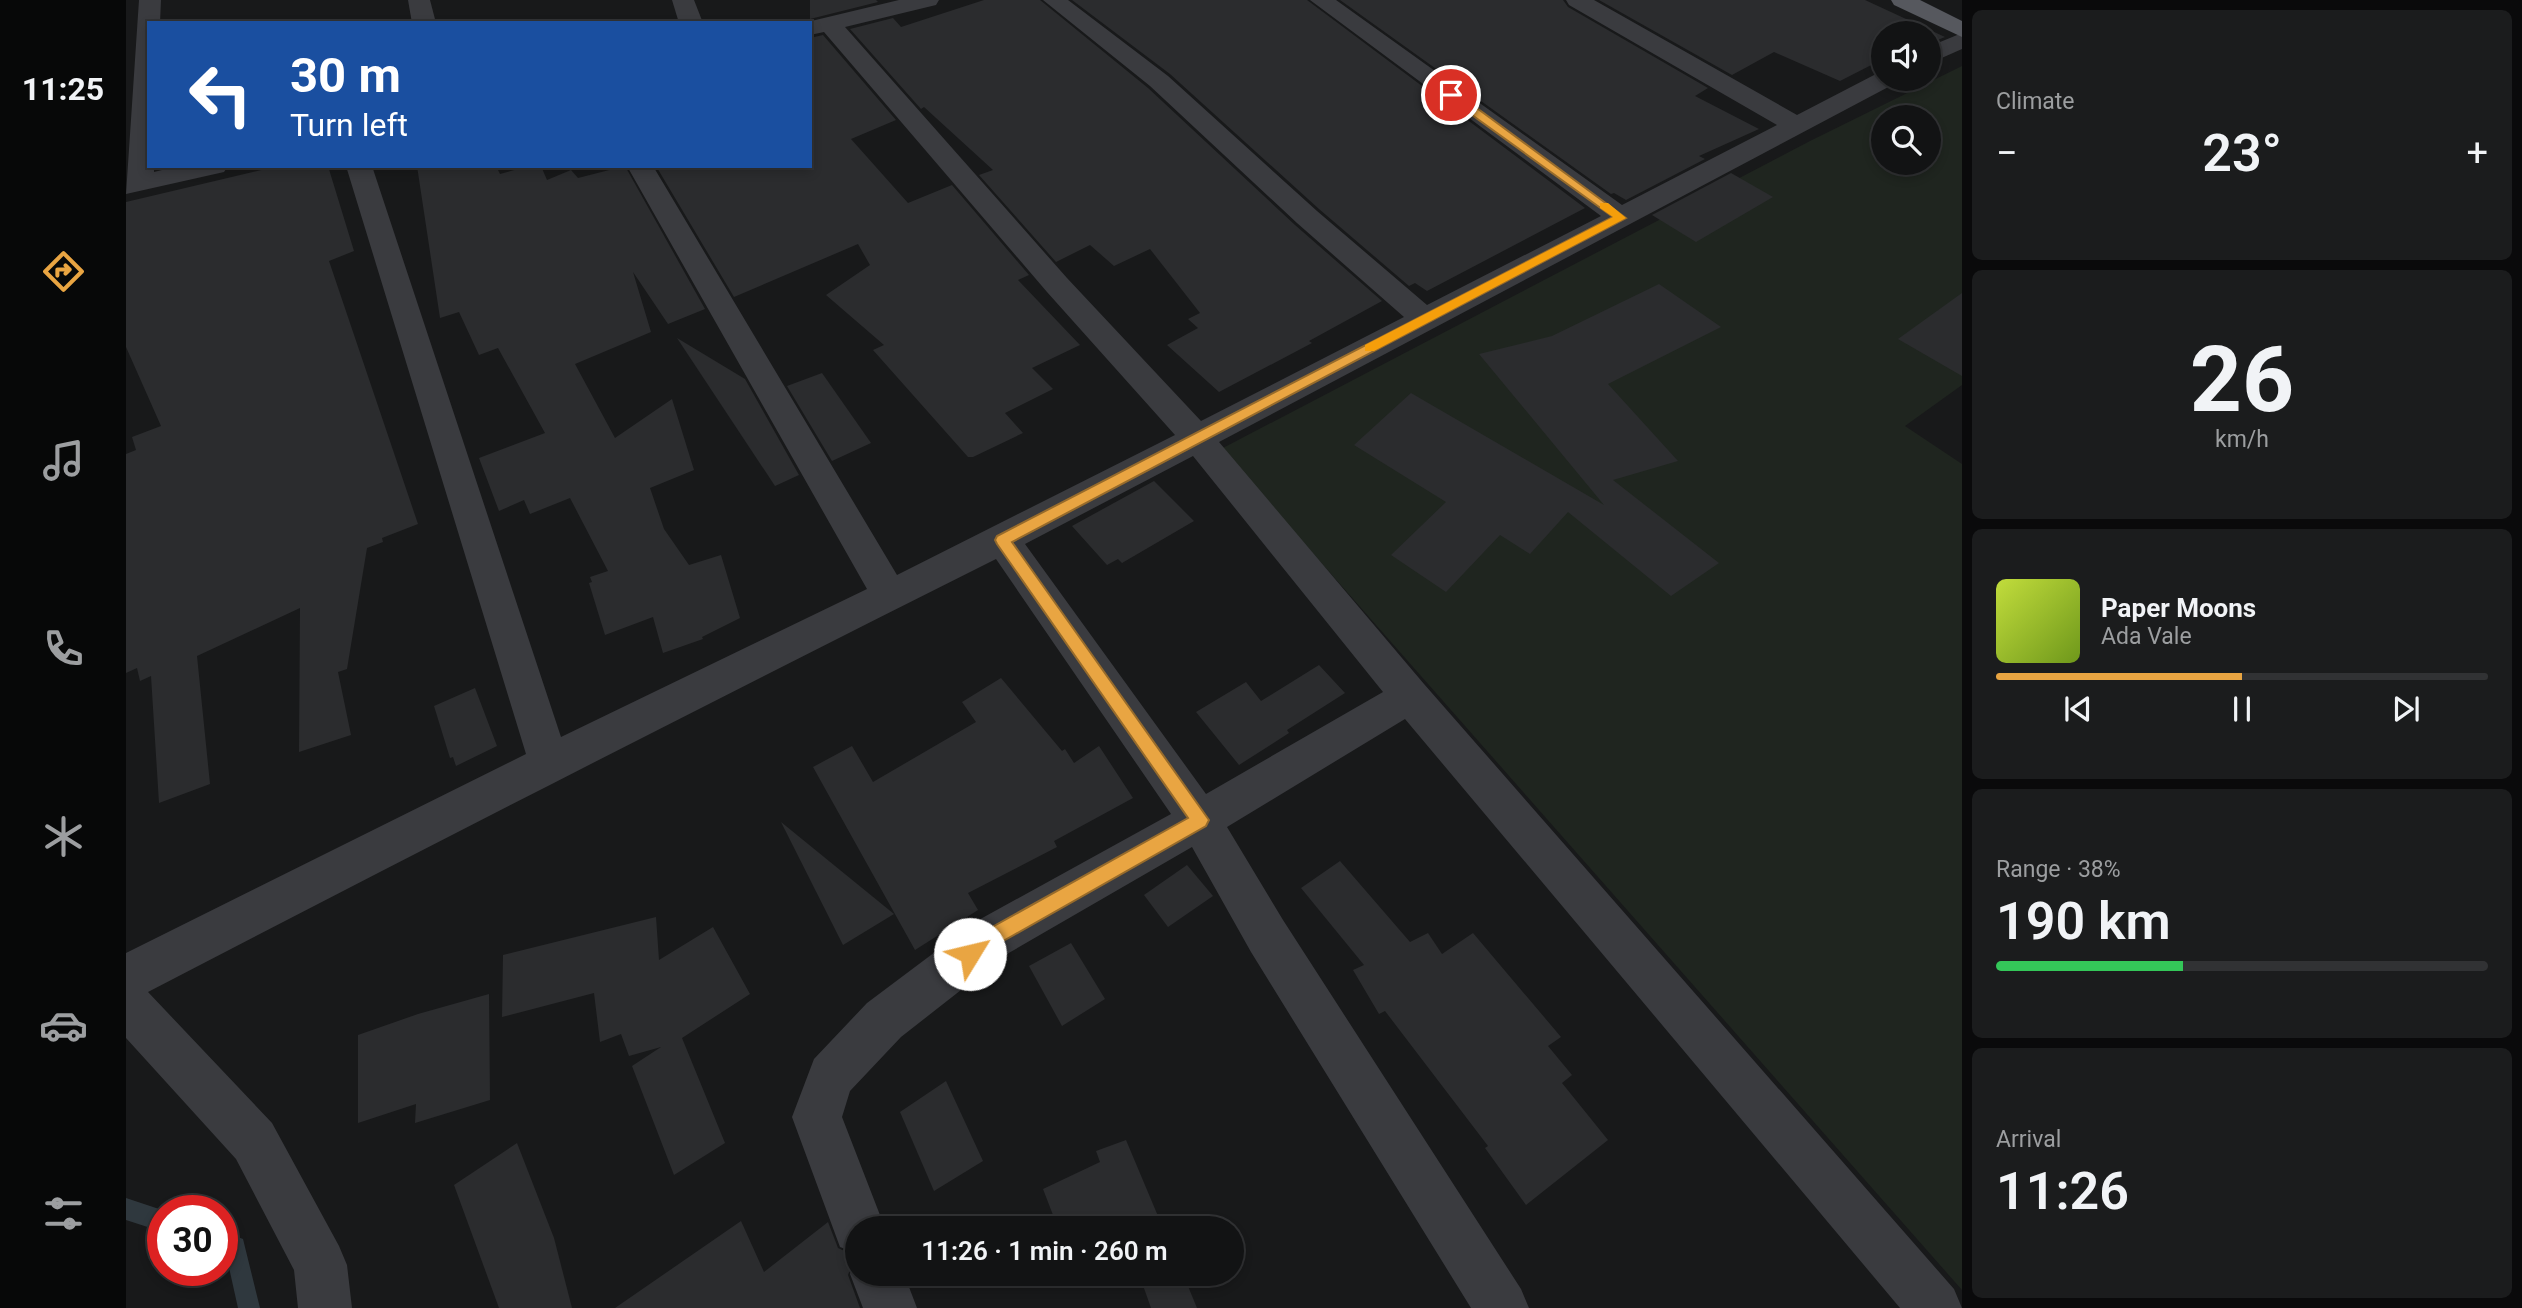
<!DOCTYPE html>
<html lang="en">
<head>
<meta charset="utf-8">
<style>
	body { margin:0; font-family:Roboto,sans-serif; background:#1b1c1d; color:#f1f3f6; height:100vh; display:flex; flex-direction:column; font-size:26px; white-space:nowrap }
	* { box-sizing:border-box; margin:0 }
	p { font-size:23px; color:#9c9ea0 }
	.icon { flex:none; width:38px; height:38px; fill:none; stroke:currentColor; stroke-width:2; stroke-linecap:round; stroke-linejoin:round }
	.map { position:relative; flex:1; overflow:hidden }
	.sheet { display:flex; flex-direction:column; gap:10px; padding:10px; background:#0a0a0b; width:560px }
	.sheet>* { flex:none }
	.hud { position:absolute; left:21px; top:21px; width:665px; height:147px; border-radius:0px; box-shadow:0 4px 10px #0003,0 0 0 2px #313234; background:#1a4fa0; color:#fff; overflow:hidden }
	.tools { position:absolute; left:1745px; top:21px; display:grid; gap:14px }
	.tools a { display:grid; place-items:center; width:70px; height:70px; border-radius:50%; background:#121314; box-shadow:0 4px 10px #0003,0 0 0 2px #313234; font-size:35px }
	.speed { position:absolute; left:21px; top:1195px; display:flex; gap:14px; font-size:35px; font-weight:700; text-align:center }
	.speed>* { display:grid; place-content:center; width:91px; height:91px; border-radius:50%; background:#121314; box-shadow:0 4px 10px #0003,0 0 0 2px #313234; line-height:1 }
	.speed .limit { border:10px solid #d22; background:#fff; color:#111 }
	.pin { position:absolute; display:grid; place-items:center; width:60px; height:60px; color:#fff; margin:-30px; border:4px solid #fff; border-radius:50%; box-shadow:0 2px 7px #0007 }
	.me { position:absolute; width:77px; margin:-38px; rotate:54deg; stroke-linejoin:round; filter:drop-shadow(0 0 5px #0008) }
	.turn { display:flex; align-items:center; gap:24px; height:147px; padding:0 28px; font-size:32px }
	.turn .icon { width:91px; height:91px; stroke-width:2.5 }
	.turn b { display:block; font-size:49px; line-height:60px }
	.big { font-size:52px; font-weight:600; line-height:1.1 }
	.sheet .widget { flex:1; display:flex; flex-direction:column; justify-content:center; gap:10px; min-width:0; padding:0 24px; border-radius:10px; background:#1b1c1d }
	.sheet .dial { align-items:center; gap:0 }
	.dial b { font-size:91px; line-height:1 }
	.song { display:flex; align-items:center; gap:21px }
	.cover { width:84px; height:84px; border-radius:10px; background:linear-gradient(135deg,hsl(70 70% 55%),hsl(80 70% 35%)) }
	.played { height:7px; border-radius:4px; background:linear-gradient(90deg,#e9a542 50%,#313234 50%) }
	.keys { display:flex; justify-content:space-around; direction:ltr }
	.heat { display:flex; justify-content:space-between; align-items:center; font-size:38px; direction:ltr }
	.charge { height:10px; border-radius:5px; background:linear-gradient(90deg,#34c759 38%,#313234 0) }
	.trip { position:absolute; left:719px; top:1216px; width:399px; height:70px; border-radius:35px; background:#121314; box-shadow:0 4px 10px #0003,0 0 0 2px #313234; font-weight:600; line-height:70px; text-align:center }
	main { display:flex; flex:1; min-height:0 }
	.menu { display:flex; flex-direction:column; width:126px; justify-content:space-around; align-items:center; background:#070808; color:#9c9ea0 }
	.menu .icon { width:49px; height:49px }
	.menu .selected { color:#e9a542 }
	.menu b { font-size:32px; color:#f1f3f6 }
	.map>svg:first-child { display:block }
	.green { fill:#1f251f; fill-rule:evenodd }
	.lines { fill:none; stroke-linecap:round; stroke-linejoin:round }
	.stream { fill:#2f383e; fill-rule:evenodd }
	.building { fill:#2b2c2e }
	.minor { fill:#3a3b3f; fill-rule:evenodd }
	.major { fill:#56585e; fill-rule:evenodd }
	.route { fill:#e9a542; stroke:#976b2b; stroke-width:2 }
	.slow { fill:#f59e0b }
</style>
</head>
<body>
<main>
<nav class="menu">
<b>11:25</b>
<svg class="icon selected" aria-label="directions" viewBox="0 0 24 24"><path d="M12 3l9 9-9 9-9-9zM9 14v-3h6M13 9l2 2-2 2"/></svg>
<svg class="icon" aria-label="music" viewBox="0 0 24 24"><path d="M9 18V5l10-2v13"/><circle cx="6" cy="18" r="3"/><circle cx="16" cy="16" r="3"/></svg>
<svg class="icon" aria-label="phone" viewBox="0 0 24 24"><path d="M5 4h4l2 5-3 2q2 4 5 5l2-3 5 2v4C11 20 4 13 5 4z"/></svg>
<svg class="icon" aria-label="climate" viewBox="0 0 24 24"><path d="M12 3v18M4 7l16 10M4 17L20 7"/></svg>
<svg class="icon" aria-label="car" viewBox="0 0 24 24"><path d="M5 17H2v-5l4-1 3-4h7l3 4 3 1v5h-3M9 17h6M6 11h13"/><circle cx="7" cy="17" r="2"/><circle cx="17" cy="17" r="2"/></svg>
<svg class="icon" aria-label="filters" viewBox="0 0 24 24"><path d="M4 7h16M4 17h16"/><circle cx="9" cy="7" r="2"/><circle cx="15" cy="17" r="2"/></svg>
</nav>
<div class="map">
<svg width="1836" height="1308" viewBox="0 0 1836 1308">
	<rect width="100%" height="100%" fill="#18191a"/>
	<path class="green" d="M1836,66V385L1779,426L1836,464V1290L1095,449L1684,141ZM1757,117H1802V163H1757Z"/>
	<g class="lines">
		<g class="stream">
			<polygon points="0,1198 39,1211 37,1232 0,1220"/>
			<polygon points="96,1231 117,1239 134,1308 112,1308 100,1254 96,1253"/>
		</g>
	</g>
	<g class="building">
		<polygon points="684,0 750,0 752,2 684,19"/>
		<polygon points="858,0 914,0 1022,88 1169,225 1256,301 1183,341 1186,343 1093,392 1041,345 1072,328 1062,319 1074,313 1024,249 988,266 964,245 930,262 853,175 867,170 798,107 795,109 724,29 767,18 775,27"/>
		<polygon points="946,0 1181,0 1459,208 1301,291 1289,283 1283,286 1193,209 1044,74"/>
		<polygon points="1214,0 1437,0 1442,7 1582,88 1569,96 1633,129 1573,156 1579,159 1500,200 1488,193 1485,194"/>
		<polygon points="1473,0 1739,0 1819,37 1802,44 1802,33 1757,33 1757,59 1714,81 1648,52 1606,75"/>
		<polygon points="697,35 770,120 725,139 782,203 826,185 903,275 892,280 954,345 906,368 927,389 879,413 897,433 847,457 842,457 747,350 758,345 700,295 744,265 732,244 608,297 530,166 684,166 684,38"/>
		<polygon points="152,166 202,166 228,251 203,261 292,524 256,538 257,542 241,548 221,669 212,672 225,735 173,752 174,608 71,656 84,784 33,803 25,676 14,681 11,668 0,673 0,454 10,450 6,437 35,426 0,347 0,202"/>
		<polygon points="291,166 370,166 374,174 403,166 415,166 421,180 445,170 452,178 499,166 579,309 542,324 507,272 525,332 449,364 489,438 546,399 568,470 524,488 538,529 563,565 595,555 614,618 576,637 577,639 537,653 527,617 479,635 463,583 466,582 464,577 482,571 444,498 404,514 398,500 373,511 353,458 419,433 372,348 353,355 333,312 314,318"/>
		<polygon points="1605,173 1647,197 1570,242 1526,215"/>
		<polygon points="1533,284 1595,327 1482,384 1552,461 1487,480 1593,563 1545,596 1442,512 1404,554 1374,535 1320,592 1265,555 1320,502 1228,445 1285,393 1478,505 1353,354 1426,336"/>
		<polygon points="1836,293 1836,376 1772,339"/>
		<polygon points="551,338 619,379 673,475 649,486"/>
		<polygon points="696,373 745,443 706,461 661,386"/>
		<polygon points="1028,481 1068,521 996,563 992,559 981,565 946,526"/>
		<polygon points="1193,665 1219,693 1161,730 1163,733 1113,765 1070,712 1120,682 1135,701"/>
		<polygon points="875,678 936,751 939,749 948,763 973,746 1007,798 928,841 931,847 842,893 852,910 789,950 687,767 726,746 747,782 850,722 836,702"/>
		<polygon points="349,688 371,746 330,766 327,757 324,758 308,706"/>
		<polygon points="655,822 768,914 717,945"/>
		<polygon points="1214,861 1284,942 1302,933 1316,954 1347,933 1435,1037 1422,1046 1446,1075 1436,1083 1482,1140 1400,1205 1359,1148 1362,1146 1259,1011 1253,1014 1227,970 1238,965 1175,888"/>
		<polygon points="1061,865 1087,896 1042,927 1018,895"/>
		<polygon points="530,917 533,960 587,927 624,994 556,1038 599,1143 548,1175 506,1066 535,1047 503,1056 495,1034 474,1042 468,993 376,1017 377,955"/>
		<polygon points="945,943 979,999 936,1026 903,966"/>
		<polygon points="363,994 364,1100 289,1123 290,1104 232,1123 232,1035 292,1014"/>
		<polygon points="820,1081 857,1161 808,1191 774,1112"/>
		<polygon points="1000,1140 1037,1228 932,1228 917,1189 974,1162 970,1151"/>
		<polygon points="391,1143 428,1238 446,1308 373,1308 328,1185"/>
		<polygon points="615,1221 638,1272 702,1222 712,1248 729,1256 722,1275 734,1308 489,1308"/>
		<polygon points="1013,1274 1057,1274 1071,1308 1025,1308"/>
	</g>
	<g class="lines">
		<g class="minor">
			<polygon points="13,0 35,0 34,23 23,23 23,166 28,166 28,172 52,166 102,166 98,172 0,194"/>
			<polygon points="282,0 304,0 310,23 286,23"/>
			<polygon points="546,0 568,0 577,23 553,23"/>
			<path d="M773,0H813L810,5L719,27L941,278L1075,421L1278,317L1171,223L1024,86L917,0H942L1042,76L1191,211L1301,305L1475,216L1184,0H1210L1496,205L1651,125L1443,5L1440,0H1468L1671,115L1750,74L1757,72V79H1771L1768,84L1093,442L1298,684L1828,1289L1836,1308H1774L1279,719L1101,827L1157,920L1395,1289L1403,1308H1345L1125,952L1066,847L881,954L775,1037L724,1091L716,1117L759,1228H732V1254L714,1247L666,1117L688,1059L741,1003L849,922L1045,814L870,559C587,701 303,846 22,992L146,1123L213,1246L221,1265L226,1308H172L168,1270L110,1159L0,1038V953L400,754L220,166H246L435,737L741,589L501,166H527L771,575L1049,435L921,292L698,32L684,35V23H677ZM1067,456L1257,692L1080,794L899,544Z"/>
			<polygon points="1836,33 1836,49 1802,64 1802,47"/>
			<polygon points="732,1256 732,1274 778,1274 791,1308 737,1308 724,1274"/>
		</g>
		<polygon class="major" points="1765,0 1794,0 1836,21 1836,37 1768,5"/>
	</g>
	<polygon class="route" points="1321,92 1329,92 1500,218 886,542 1083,820 1080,826 872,944 844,964 837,961 835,954 837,948 859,931 1062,818 871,544 869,540 871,536 1487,217 1321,97"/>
	<polygon class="slow" points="1474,203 1482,203 1500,218 1248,351 1239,351 1239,345 1487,217 1474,208"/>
</svg>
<div class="tools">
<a><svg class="icon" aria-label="sound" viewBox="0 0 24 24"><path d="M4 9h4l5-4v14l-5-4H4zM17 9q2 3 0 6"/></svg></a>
<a><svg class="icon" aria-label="search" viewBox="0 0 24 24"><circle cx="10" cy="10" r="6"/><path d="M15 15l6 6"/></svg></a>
</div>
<div class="speed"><div class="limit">30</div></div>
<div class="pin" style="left:1325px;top:95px;background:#d93025"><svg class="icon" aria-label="arrive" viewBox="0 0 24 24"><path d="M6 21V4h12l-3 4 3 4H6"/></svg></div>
<svg class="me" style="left:844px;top:954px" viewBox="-20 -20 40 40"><circle r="19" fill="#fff"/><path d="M0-13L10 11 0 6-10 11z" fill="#e9a542"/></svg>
<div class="trip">11:26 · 1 min · 260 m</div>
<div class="hud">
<div class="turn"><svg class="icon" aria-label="left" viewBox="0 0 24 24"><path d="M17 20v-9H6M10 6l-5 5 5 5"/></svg><div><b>30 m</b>Turn left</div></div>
</div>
</div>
<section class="sheet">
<div class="widget"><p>Climate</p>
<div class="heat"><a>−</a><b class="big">23°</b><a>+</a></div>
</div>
<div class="widget dial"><b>26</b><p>km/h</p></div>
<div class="widget">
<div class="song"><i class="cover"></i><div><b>Paper Moons</b><p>Ada Vale</p></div></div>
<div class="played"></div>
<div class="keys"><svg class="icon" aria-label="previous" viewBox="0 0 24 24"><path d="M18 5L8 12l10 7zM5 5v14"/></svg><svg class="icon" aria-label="pause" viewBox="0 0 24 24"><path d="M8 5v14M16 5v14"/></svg><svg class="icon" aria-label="next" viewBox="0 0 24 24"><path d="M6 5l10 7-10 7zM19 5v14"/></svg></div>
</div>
<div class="widget"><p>Range · 38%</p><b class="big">190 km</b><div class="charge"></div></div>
<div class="widget"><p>Arrival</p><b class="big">11:26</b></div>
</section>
</main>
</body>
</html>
